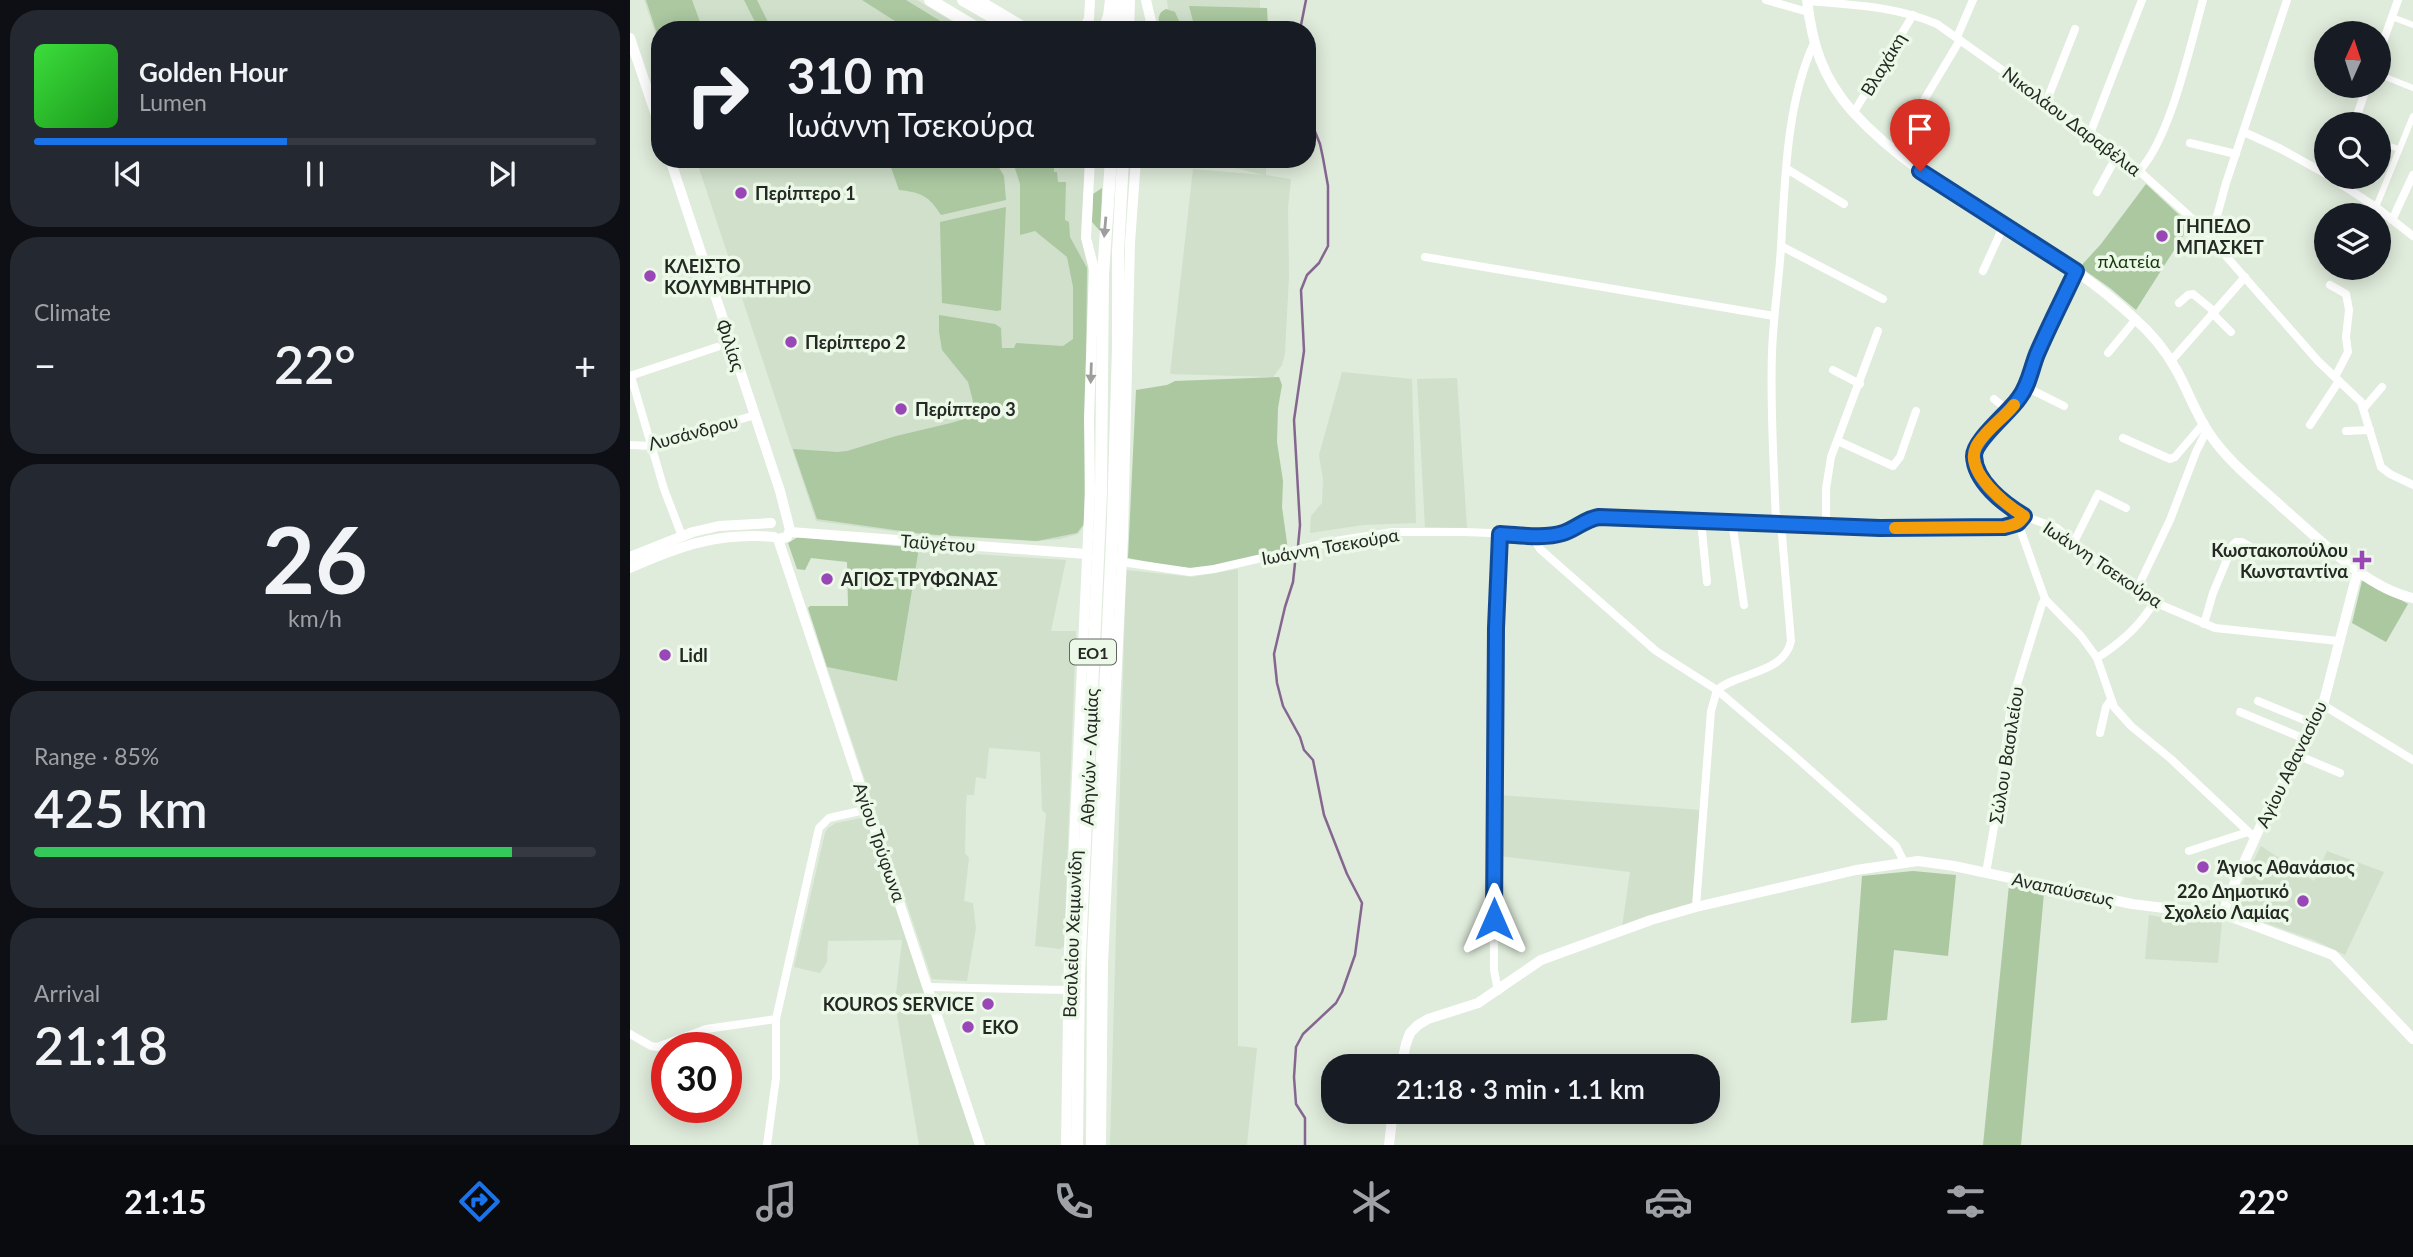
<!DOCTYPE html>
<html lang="en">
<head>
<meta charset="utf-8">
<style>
	body { margin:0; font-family:Lato,sans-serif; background:#242831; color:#f1f3f6; height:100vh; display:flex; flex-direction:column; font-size:26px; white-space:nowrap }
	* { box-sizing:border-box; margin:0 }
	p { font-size:23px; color:#9ea1a6 }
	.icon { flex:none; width:38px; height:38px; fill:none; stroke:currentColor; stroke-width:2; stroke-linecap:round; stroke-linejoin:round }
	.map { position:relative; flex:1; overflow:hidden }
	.drawer { display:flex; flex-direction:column; gap:10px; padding:10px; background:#0d0f14; width:630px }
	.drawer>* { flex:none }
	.hud { position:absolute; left:21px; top:21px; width:665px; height:147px; border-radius:28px; box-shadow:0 4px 18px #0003; background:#171b24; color:#f1f3f6; overflow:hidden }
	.needle { width:46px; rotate:3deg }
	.controls { position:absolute; left:1684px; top:21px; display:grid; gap:14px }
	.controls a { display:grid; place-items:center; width:77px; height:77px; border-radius:50%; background:#171b24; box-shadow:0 4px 18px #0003; font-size:35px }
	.speed { position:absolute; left:21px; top:1032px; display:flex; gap:14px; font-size:35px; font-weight:700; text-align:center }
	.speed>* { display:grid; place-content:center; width:91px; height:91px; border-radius:50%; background:#171b24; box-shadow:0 4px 18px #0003; line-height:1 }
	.speed .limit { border:10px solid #d22; background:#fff; color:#111 }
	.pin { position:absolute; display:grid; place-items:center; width:60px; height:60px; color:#fff; margin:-72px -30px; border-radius:50% 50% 50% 0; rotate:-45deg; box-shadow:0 0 7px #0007 }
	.pin .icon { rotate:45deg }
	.me { position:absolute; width:77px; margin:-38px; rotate:0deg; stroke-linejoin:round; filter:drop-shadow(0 0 5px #0008) }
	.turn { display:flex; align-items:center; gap:24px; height:147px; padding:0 21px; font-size:32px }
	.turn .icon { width:91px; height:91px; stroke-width:2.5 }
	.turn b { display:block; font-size:49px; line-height:60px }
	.big { font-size:52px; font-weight:600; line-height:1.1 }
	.drawer .card { flex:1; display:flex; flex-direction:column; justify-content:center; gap:10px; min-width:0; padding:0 24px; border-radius:28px; background:#242831 }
	.drawer .dial { align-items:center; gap:0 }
	.dial b { font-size:91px; line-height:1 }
	.song { display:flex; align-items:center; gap:21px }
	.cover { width:84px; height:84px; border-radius:10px; background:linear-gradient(135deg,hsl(120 70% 55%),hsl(120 70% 35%)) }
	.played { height:7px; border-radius:4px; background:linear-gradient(90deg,#1a73e8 45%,#363941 45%) }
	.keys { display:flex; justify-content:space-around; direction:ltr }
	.heat { display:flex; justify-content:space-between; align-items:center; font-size:38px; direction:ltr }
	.charge { height:10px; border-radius:5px; background:linear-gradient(90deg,#34c759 85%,#363941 0) }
	.trip { position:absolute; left:691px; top:1054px; width:399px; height:70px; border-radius:28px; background:#171b24; box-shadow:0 4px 18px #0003; font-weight:600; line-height:70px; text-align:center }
	.dock { display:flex; height:112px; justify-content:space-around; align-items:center; background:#090b0e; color:#9ea1a6 }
	.dock .icon { width:49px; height:49px }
	.dock .active { color:#1a73e8 }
	.dock b { font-size:32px; color:#f1f3f6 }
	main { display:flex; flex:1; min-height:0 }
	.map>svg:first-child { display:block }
	.built { fill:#d0e0cb }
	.green { fill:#abc8a1 }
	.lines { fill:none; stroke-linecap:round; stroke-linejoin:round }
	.stream { stroke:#84668f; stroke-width:2.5 }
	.pedestrian { stroke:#fff; stroke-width:6 }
	.minor { stroke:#fff; stroke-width:8 }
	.tertiary { stroke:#fff; stroke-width:10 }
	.primary { stroke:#fff; stroke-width:12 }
	.oneway { fill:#9d9f9c }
	.route-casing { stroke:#114b97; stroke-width:18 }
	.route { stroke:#1a73e8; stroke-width:12 }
	.slow { stroke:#f59e0b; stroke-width:12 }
	.poi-dot { fill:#9947b6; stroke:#ecf8e8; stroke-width:2.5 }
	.labels { text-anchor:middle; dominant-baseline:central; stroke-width:7; stroke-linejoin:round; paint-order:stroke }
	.shield { fill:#ecf8e8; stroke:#61675f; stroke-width:2 }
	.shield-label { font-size:16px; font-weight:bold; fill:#252924 }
	.street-label { font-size:18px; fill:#252924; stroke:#ecf8e8 }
	.poi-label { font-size:18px; font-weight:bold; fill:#252924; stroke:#ecf8e8; text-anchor:start }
	.park-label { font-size:18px; fill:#17360b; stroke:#ecf8e8 }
</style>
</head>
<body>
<main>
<section class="drawer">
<div class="card">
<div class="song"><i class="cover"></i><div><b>Golden Hour</b><p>Lumen</p></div></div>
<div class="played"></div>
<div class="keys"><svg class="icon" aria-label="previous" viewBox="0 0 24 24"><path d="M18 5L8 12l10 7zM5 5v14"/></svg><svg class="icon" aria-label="pause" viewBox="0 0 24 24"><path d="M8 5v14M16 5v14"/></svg><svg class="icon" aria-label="next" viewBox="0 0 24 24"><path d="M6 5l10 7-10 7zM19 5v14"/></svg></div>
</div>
<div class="card"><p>Climate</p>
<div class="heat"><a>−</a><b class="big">22°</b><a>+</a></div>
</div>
<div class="card dial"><b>26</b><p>km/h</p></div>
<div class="card"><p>Range · 85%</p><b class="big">425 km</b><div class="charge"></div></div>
<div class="card"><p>Arrival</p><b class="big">21:18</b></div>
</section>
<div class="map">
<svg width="1783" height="1145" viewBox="0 0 1783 1145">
	<rect width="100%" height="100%" fill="#dfebdb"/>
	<g class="built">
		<polygon points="14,0 287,0 336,30 30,30 30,47"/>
		<polygon points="537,0 630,0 630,8 637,8 638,30 531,30 528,18 531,12 538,9"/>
		<polygon points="66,159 456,159 451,230 458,267 455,524 448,534 430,539 407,541 293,535 186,521"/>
		<polygon points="570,159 636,159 636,175 661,179 658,208 659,276 655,353 652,365 643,377 540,374 563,169 633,175"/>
		<polygon points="712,372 782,379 786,523 733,525 680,533 681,516 692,503 693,480 689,455"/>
		<polygon points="827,378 837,528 795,527 787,379"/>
		<polygon points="289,548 313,552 436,560 421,631 446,631 434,946 430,949 405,946 416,814 412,810 410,752 359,748 356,779 346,777 344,795 337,795 336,806 335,853 339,858 334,901 343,903 346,928 337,981 302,979 197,667 267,681"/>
		<polygon points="608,569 608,1046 627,1048 617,1145 480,1145 496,570 562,577"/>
		<polygon points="870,795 1071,810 1062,904 992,927 1000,872 869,856"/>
		<polygon points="237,817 346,1145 289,1145 265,1003 272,940 198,941 197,962 190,973 164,967 195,833 198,828 206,823"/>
		<polygon points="1631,846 1684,881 1697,851 1754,872 1715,955 1684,940 1613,915 1607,908 1604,900"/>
		<polygon points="1519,915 1540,919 1592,922 1588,963 1515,959"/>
	</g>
	<g class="green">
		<polygon points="16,0 62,0 73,30 30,30 30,43"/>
		<polygon points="114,0 127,0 142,30 128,30 123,27 122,24 125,22"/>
		<polygon points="232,0 276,0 325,30 279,30"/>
		<polygon points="559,6 637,8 638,30 601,30 600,24 564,25"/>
		<path d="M536,9L545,12L553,30L531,28C528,20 527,13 536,9Z"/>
		<path d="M258,159H364L374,176L376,200L311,215C298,195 292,193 269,190Z"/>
		<polygon points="382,159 424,159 424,172 427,172 428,182 436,182 435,220 439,222 440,237 457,268 454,524 447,533 407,541 293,534 187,519 163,449 208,452 217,451 266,436 321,423 331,420 340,412 343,401 338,382 312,350 309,331 309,315 365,324 371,328 372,348 384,348 386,343 433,346 443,339 443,287 437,257 405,231 390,235 390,184"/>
		<polygon points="1516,184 1560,225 1506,310 1480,288 1450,267 1471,244"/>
		<polygon points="472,188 471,229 470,231 462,222 463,194"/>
		<polygon points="376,207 371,310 367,311 312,303 310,222"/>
		<polygon points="649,377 652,385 648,408 647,442 653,481 652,507 658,550 561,570 498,558 506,390 537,385 545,381"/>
		<polygon points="168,537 289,548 267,681 197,667 178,608 180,606 218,606 217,562 181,558 175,570 167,569 158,543"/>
		<polygon points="1736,580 1778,604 1756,642 1722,623 1732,581"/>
		<polygon points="1283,871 1326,875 1318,956 1264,950 1257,1020 1221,1023 1232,876"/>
		<polygon points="1379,885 1414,893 1391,1145 1353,1145"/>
	</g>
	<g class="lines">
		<g class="stream">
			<polyline points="670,30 676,0"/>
			<polyline points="668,546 670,525 664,420 674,351 671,290 677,275 689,263 698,246 698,186 693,158 690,144 677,112"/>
			<polyline points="665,563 663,582 655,607 644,654 647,683 653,706 670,737 674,750 683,760 694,815 717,874 732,903 725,955 712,992 706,1003 673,1034 666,1047 664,1077 666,1104 675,1118 675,1145"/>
		</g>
		<g class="pedestrian">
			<polyline points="1762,17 1783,25"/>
			<polyline points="1748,74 1783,88"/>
			<polyline points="1748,142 1769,149"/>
			<polyline points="1746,207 1783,116"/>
		</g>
		<g class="minor">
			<polyline points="1136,0 1178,12"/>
			<path d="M1177,1C1222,5 1265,6 1307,24L1488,152L1567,223L1688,361L1731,402L1751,467L1760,474L1783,485"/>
			<polyline points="1327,37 1343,0"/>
			<polyline points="1748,56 1768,0"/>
			<polyline points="1417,100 1445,29"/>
			<polyline points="1224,112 1283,15"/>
			<polyline points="1724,124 1737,86"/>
			<polyline points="1461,131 1512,0"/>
			<polyline points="1614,132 1651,149 1696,174"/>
			<polyline points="1560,143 1606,154"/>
			<polyline points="1264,150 1330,40"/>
			<polyline points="1157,169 1214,204"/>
			<path d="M1510,170C1541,136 1560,46 1573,0"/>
			<polyline points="1700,177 1746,207 1783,236"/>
			<polyline points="1467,192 1489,152"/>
			<polyline points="1762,220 1783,175"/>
			<polyline points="1581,238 1596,183 1657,0"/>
			<polyline points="1151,246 1253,299"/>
			<polyline points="795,257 1144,316"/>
			<polyline points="1353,271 1374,225"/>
			<polyline points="1446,271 1407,354 1392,394 1346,447 1344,459 1351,477 1376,503 1394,516 1427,528 1493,582 1524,602 1585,628 1708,641"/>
			<polyline points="1700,285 1716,294 1719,310 1716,337 1718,352 1705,377"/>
			<polyline points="1549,303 1558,295 1563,294 1585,312"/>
			<polyline points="1583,314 1601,332"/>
			<polyline points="1478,353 1506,319"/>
			<polyline points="1541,361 1615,277"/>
			<polyline points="1203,370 1230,384"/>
			<polyline points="0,376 87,347"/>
			<polyline points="1,376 34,489 52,536"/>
			<polyline points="1396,387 1434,406"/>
			<polyline points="1364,399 1379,411"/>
			<polyline points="1734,408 1752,387"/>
			<polyline points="1680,425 1709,381"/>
			<polyline points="1716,431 1740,430"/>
			<polyline points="1493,438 1540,459 1545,457 1574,423"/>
			<polyline points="1208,441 1263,466 1270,457 1286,411"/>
			<polyline points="0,445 21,446 125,415"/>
			<polyline points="1071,521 1077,582"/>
			<polyline points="1102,521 1114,605"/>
			<path d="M1146,523C1144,466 1140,409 1142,353C1143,317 1149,282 1151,247C1155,182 1156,104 1184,43"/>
			<polyline points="1388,523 1415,599 1451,636 1467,658 1484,707 1501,726 1541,759 1625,838"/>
			<polyline points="1196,526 1196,489 1201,457 1248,331"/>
			<polyline points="902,536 910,549 1026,651 1087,690 1160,752 1266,846 1274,862"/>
			<polyline points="1444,542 1468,494 1496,508"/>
			<path d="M491,562L560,572L584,569L705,541L763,532H833L920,535C938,532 951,519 969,517L1250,529L1374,527L1388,523L1394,516"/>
			<polyline points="1506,591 1540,520 1566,452 1577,430"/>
			<polyline points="1574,624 1583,593 1603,545 1606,542 1612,542 1629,552"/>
			<path d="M1467,658C1489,644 1511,625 1524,602"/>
			<polyline points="1628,701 1684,724"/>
			<polyline points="1693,705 1783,760"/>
			<polyline points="1610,712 1675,739"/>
			<polyline points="1470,733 1476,707 1480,701"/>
			<polyline points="1667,755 1710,773"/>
			<polyline points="1559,851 1618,832"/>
			<polyline points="1356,873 1369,798 1381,704 1412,604 1415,599"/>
			<path d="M1066,907L1081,711L1087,690C1108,672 1154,674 1161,641L1151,523"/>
			<polyline points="299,987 438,990"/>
			<polyline points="868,991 864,970 864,844 866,628 870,534"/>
			<polyline points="0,1034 21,1046 27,1047 76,1029 146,1019"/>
			<polyline points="137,1145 146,1078 146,1019 189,828 199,818 239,809"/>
		</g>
		<g class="tertiary">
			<polyline points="349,0 399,30"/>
			<polyline points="516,0 523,30"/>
			<path d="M1177,0C1182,44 1192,77 1222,111C1301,198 1419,237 1504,318C1521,333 1536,351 1547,371C1558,391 1566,414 1579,433C1598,462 1627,484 1653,508C1689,539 1736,588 1783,598"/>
			<polyline points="453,30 459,19 460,0"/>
			<polyline points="0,38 30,127"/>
			<polyline points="40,159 150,491 160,530 157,537 148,539"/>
			<polyline points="160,532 456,554"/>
			<polyline points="148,539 350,1145"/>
			<polyline points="0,557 63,532 89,526 141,523"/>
			<path d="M0,568C49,546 89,532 144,537"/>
			<polyline points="1593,914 1598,898 1635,816 1693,705 1728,570"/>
			<polyline points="771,1066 776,1044 780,1033 788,1025 798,1019 848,1003 911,960 1021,920 1066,907 1226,870 1288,861 1324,866 1502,904 1599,916 1703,955 1783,1039"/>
			<polyline points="436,1145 439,952 460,493 459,418 464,269 456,238 460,159"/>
			<polyline points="471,1145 473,963 493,537 500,243 506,159"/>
			<polyline points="759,1145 763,1111"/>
		</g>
		<g class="primary">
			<polyline points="300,0 350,30"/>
			<polyline points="333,0 385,30"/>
			<polyline points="474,30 479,16 481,0"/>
			<polyline points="487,30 488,4"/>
			<polyline points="498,30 499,0"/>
			<polyline points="447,1145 449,974 471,492 473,274 481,159"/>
			<polyline points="462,1145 463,954 483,518 488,348 488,252 493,159"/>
		</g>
	</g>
	<defs><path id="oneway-solid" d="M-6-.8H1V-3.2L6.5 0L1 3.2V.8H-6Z" transform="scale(1.75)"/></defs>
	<g class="oneway">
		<use href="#oneway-solid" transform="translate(475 227) rotate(95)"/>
		<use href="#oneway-solid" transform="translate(461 373) rotate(92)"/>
	</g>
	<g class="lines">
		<defs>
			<path id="route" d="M864,919L866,628L870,534C891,535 913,539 933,533C946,529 955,519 969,517L1250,528L1374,527L1388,523L1394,516C1374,504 1345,482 1344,456C1344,440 1379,413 1389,398C1399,385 1401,369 1407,354C1419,326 1433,299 1446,271L1290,171"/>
		</defs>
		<use href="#route" class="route-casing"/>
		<use href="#route" class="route"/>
		<path class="slow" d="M1265,528L1374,527C1383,525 1389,524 1394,516C1376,505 1334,472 1346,447C1354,431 1373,419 1384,405"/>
	</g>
	<g class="poi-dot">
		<circle cx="111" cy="193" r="7"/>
		<circle cx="1532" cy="236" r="7"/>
		<circle cx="20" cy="276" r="7"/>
		<circle cx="161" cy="342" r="7"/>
		<circle cx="271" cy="409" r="7"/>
		<path d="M1728.5 549.5h7v7h7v7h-7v7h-7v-7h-7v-7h7z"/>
		<circle cx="197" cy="579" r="7"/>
		<circle cx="35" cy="655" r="7"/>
		<circle cx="1573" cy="867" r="7"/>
		<circle cx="1673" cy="901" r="7"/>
		<circle cx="358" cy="1004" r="7"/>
		<circle cx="338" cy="1027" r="7"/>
	</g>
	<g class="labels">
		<rect class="shield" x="440" y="639.5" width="46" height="25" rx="5"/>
		<g class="shield-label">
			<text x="463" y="652">ΕΟ1</text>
		</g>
		<g class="street-label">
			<text transform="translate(1253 64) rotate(-59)">Βλαχάκη</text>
			<text transform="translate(1442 121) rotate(37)">Νικολάου Δαραβέλια</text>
			<text transform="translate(101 345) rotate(71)">Φιλίας</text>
			<text transform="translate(63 432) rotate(-15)">Λυσάνδρου</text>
			<text transform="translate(308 543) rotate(4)">Ταϋγέτου</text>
			<text transform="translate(700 546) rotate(-10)">Ιωάννη Τσεκούρα</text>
			<text transform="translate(1473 564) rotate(34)">Ιωάννη Τσεκούρα</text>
			<text transform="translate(1376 755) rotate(-81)">Σώλου Βασιλείου</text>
			<text transform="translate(459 757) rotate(-88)">Αθηνών - Λαμίας</text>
			<text transform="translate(1661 764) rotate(-64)">Αγίου Αθανασίου</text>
			<text transform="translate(250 842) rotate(71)">Αγίου Τρύφωνα</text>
			<text transform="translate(1433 889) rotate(12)">Αναπαύσεως</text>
			<text transform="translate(442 934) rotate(-88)">Βασιλείου Χειμωνίδη</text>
		</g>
		<g class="poi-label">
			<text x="125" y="193">Περίπτερο 1</text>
			<text x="1546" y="226">ΓΗΠΕΔΟ<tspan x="1546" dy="21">ΜΠΑΣΚΕΤ</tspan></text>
			<text x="34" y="266">ΚΛΕΙΣΤΟ<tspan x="34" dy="21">ΚΟΛΥΜΒΗΤΗΡΙΟ</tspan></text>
			<text x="175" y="342">Περίπτερο 2</text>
			<text x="285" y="409">Περίπτερο 3</text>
			<text x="1718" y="550" text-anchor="end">Κωστακοπούλου<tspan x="1718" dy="21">Κωνσταντίνα</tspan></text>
			<text x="211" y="579">ΑΓΙΟΣ ΤΡΥΦΩΝΑΣ</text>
			<text x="49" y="655">Lidl</text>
			<text x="1587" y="867">Άγιος Αθανάσιος</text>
			<text x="1659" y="891" text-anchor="end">22ο Δημοτικό<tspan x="1659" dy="21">Σχολείο Λαμίας</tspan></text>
			<text x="344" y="1004" text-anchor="end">KOUROS SERVICE</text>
			<text x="352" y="1027">EKO</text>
		</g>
		<g class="park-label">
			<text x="1499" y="261">πλατεία</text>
		</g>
	</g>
</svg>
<div class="controls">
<a><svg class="needle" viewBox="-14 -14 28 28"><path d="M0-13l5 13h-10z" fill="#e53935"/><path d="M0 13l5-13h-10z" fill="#9ea1a6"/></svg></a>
<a><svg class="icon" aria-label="search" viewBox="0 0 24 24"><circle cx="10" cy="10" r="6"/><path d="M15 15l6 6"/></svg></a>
<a><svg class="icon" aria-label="layers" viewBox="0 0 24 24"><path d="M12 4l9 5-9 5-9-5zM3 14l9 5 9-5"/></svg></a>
</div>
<div class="speed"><div class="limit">30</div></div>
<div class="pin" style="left:1290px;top:171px;background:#d93025"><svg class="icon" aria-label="arrive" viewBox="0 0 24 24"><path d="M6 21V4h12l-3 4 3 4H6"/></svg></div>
<svg class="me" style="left:864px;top:919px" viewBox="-20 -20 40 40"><path d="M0-17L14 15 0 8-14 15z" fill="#1a73e8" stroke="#fff" stroke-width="4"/></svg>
<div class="trip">21:18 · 3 min · 1.1 km</div>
<div class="hud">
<div class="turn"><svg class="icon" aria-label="right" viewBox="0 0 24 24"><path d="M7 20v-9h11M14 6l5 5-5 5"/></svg><div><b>310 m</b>Ιωάννη Τσεκούρα</div></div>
</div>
</div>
</main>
<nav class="dock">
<b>21:15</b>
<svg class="icon active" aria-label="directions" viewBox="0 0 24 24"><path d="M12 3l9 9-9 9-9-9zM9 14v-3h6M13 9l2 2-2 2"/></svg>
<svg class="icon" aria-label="music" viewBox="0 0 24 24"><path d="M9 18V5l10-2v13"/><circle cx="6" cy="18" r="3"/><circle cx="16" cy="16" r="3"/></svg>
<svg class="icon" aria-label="phone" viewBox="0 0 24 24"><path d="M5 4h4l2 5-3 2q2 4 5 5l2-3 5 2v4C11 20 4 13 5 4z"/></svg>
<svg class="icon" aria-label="climate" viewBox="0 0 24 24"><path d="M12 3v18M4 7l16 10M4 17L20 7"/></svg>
<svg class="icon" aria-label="car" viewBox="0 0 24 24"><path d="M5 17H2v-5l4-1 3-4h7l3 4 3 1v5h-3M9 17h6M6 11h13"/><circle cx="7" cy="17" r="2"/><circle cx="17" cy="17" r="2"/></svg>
<svg class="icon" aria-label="filters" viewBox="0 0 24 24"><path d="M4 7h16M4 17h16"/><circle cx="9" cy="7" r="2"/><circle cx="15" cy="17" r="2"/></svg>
<b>22°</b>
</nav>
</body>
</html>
